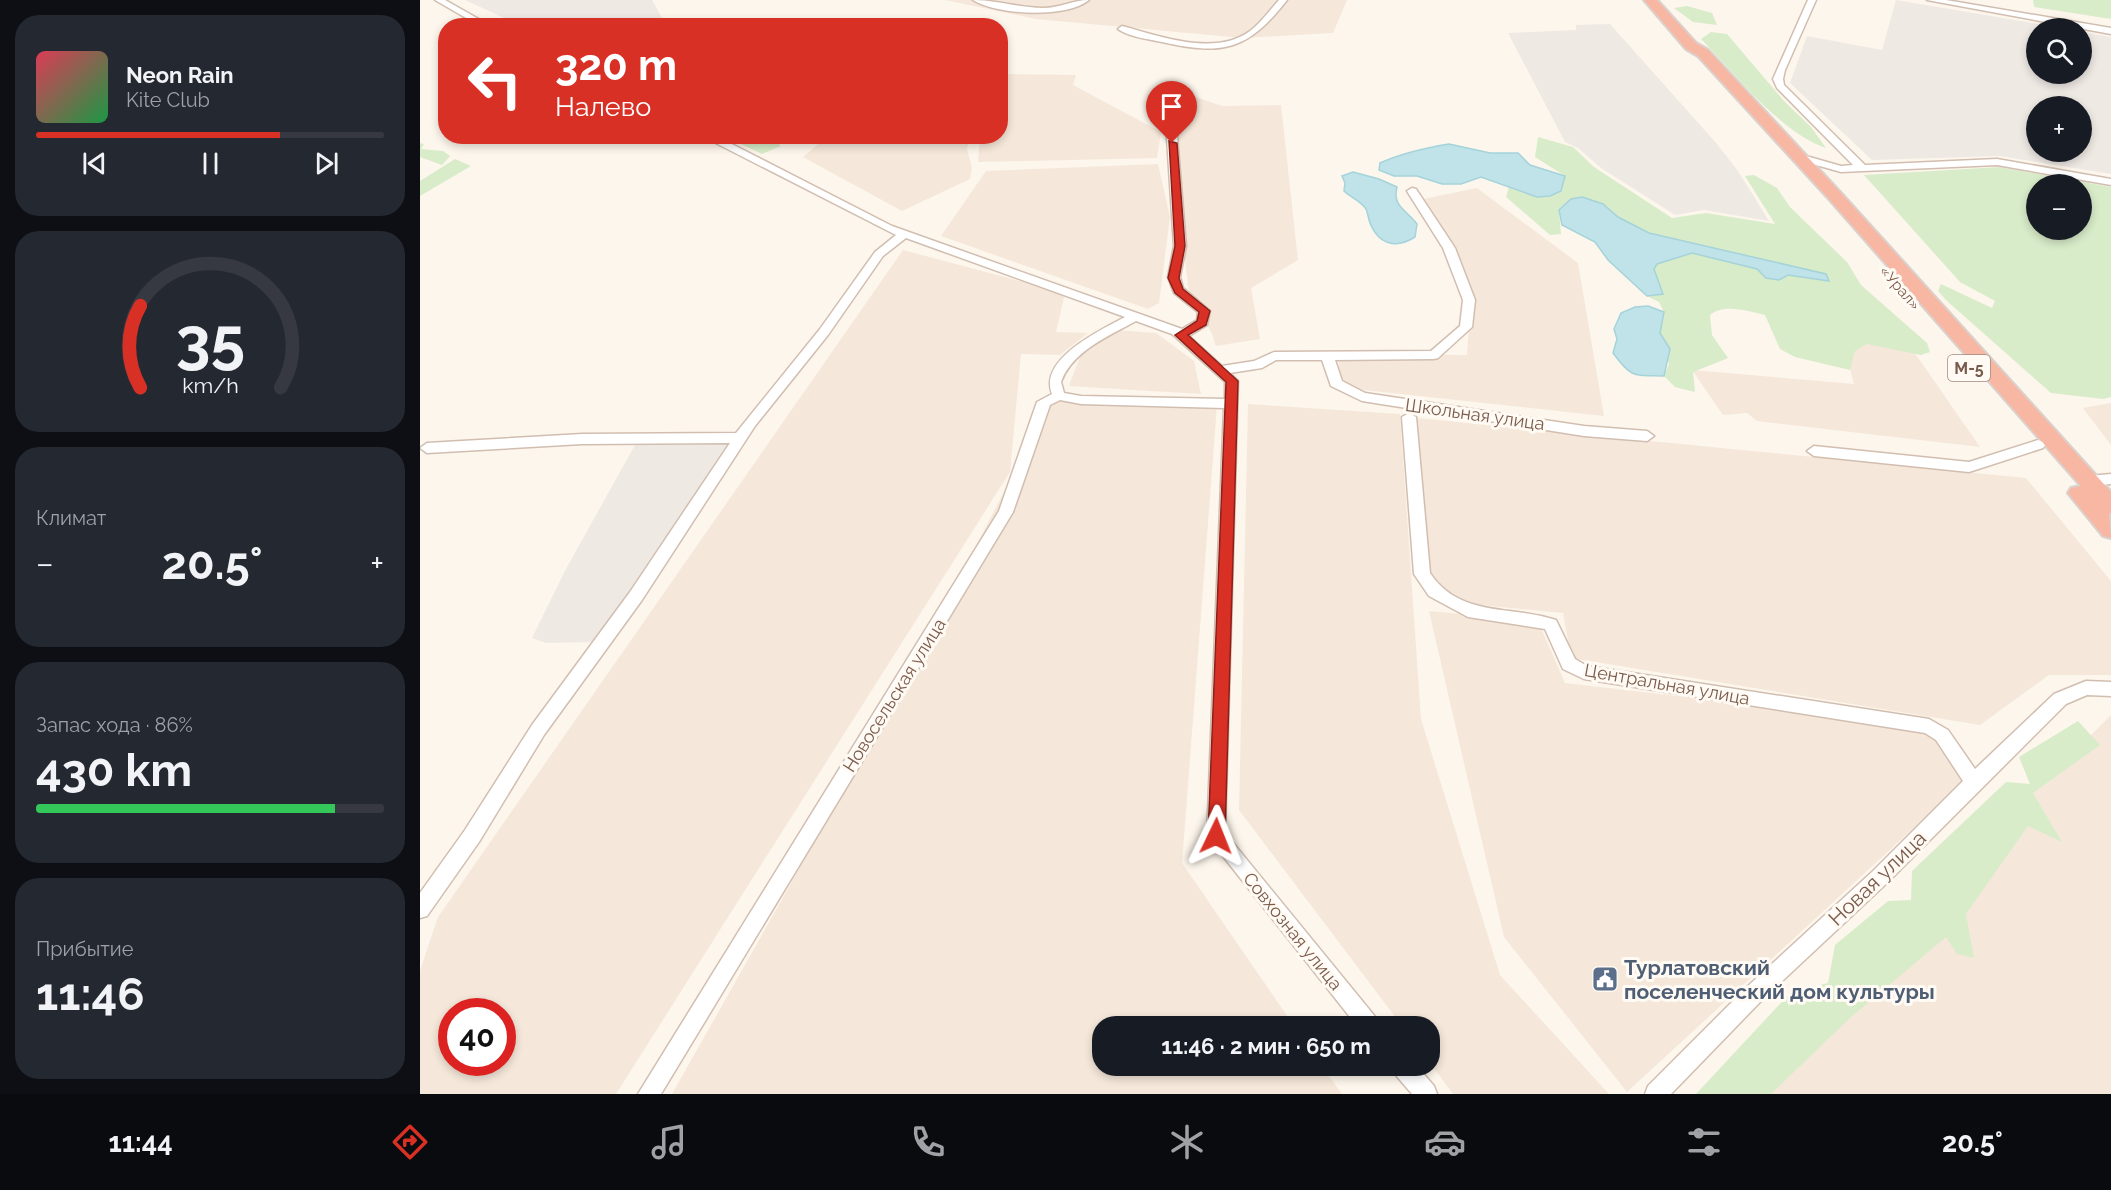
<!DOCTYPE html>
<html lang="ru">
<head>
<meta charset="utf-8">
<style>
	body { margin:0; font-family:Raleway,sans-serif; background:#242831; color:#f1f3f6; height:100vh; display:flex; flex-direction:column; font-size:22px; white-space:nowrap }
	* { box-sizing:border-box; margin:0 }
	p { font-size:20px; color:#9ea1a6 }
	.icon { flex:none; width:33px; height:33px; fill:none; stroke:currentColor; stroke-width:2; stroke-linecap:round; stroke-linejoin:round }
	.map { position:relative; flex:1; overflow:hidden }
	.details { display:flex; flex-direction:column; gap:15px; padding:15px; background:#0d0f14; width:420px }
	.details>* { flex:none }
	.banner { position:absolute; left:18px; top:18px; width:570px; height:126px; border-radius:24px; box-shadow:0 3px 9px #0003; background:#d93025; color:#fff; overflow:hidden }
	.controls { position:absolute; left:1606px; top:18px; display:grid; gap:12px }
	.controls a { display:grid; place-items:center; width:66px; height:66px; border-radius:50%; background:#171b24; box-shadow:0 3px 9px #0003; font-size:30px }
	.speed { position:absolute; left:18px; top:998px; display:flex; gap:12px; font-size:30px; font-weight:700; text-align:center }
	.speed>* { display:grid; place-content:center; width:78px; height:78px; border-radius:50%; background:#171b24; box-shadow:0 3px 9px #0003; line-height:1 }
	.speed .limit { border:9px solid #d22; background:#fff; color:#111 }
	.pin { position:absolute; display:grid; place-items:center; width:51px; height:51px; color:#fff; margin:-62px -26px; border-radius:50% 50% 50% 0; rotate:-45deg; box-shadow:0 0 6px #0007 }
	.pin .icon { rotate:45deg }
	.me { position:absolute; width:66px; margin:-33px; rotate:2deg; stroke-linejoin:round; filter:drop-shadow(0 0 4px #0008) }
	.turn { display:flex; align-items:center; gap:21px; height:126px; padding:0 18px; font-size:27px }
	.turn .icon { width:78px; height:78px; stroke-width:2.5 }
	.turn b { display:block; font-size:42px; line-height:51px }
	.big { font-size:45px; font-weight:700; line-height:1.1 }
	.details .card { flex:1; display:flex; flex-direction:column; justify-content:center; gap:9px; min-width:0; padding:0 21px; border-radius:24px; background:#242831 }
	.details .dial { align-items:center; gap:0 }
	.dial svg { height:156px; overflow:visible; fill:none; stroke:#363941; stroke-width:7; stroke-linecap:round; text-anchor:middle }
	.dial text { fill:#f1f3f6; stroke:none }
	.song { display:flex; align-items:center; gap:18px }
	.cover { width:72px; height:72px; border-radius:9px; background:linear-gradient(135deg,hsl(350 70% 55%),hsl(140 70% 35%)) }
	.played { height:6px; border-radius:3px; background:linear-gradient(90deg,#d93025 70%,#363941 70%) }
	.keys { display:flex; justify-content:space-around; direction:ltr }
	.heat { display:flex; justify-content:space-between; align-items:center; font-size:33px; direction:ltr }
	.charge { height:9px; border-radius:4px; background:linear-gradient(90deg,#34c759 86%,#363941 0) }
	.trip { position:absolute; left:672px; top:1016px; width:348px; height:60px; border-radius:24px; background:#171b24; box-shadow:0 3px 9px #0003; font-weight:700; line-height:60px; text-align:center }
	.dock { display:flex; height:96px; justify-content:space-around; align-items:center; background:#090b0e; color:#9ea1a6 }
	.dock .icon { width:42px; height:42px }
	.dock .current { color:#d93025 }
	.dock b { font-size:27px; color:#f1f3f6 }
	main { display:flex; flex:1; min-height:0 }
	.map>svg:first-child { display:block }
	.residential { fill:#f5e8da; fill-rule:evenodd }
	.industrial { fill:#efe9e4; fill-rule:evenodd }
	.green { fill:#d8ecc9; fill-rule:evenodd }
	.water { fill:#bfe3e8; stroke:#a5d3da; stroke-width:1.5 }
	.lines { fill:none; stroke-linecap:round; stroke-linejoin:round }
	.minor-casing { stroke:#d1beb0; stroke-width:3 }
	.highway-casing { stroke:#dad1cd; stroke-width:4 }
	.minor { fill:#fff; fill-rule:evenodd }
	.highway { fill:#f7b7a3; fill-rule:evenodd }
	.route { fill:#d93025; stroke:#8d1f18; stroke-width:1.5 }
	.labels { text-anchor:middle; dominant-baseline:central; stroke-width:6; stroke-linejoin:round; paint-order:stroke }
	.far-street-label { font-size:15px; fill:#7a5c4d; stroke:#fffaf3 }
	.shield { fill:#fffaf3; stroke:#a28b7f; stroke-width:1.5 }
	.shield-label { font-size:16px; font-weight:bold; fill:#7a5c4d }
	.street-label { font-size:18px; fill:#7a5c4d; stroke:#fffaf3 }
	.near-street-label { font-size:21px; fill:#7a5c4d; stroke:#fffaf3 }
	.near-service-label { font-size:21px; font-weight:bold; fill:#4e5e75; stroke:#fffaf3; text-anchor:start }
</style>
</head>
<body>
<main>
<section class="details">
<div class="card">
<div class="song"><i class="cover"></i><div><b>Neon Rain</b><p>Kite Club</p></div></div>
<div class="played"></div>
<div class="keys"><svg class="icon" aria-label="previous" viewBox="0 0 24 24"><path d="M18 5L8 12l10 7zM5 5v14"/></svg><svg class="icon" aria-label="pause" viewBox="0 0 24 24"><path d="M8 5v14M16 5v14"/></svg><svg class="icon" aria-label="next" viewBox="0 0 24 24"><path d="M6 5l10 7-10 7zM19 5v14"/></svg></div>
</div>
<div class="card dial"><svg viewBox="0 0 100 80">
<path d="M14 69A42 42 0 1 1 86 69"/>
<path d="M14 69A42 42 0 0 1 14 27" stroke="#d93025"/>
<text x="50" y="56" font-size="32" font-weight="700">35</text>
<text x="50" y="72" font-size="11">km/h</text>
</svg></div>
<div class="card"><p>Климат</p>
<div class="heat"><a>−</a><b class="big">20.5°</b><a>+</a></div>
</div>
<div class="card"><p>Запас хода · 86%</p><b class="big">430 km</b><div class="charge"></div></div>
<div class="card"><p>Прибытие</p><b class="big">11:46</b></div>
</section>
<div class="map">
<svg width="1691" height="1094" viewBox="0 0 1691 1094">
	<rect width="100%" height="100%" fill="#fdf6ec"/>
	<g class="residential">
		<polygon points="525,0 927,0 913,33 822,38 616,19"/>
		<polygon points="584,74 656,75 653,85 741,132 737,158 558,162 560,137 580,136 581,84"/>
		<polygon points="727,94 770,95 802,106 861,105 878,260 831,288 840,339 796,346 792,334 769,291 747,128"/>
		<polygon points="408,136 550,137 547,149 552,168 550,179 482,211 383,157"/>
		<polygon points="738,164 750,217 739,303 728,309 521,236 566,171"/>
		<polygon points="1057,188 1158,263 1184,416 934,389 919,376 919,354 1047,355 1050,311 1044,270 998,200"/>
		<path d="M483,250L645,293L636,332L668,333L640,355L601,354L590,472L196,1094H0V971L18,917ZM32,1011H82V1062H32Z"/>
		<polygon points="697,330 736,333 774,361 781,394 649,386 661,354"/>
		<polygon points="1423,343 1490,346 1560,447 1337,421 1327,413 1303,415 1272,370 1434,384"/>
		<polygon points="634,395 797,406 762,863 874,1026 682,1026 682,1065 901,1065 922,1094 252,1094 495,664"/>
		<polygon points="1691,403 1691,445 1663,408"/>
		<polygon points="828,404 980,414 1001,719 1080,975 1189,1094 1033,1094 1010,1063 1010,1026 982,1026 819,810"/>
		<polygon points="997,418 1606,478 1691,581 1691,675 1629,675 1560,725 1151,658 1143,613 1040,603 1008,592"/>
		<polygon points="1009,611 1118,621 1145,683 1502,724 1549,777 1207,1092 1084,937"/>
		<polygon points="1691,715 1691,1094 1313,1094"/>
	</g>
	<g class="industrial">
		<polygon points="45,0 232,0 246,25 99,25"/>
		<path d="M1476,0L1642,28H1617V74H1662V32L1691,37V174L1580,156L1452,160L1370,83L1387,36L1462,50ZM1617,106H1662V152H1617Z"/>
		<polygon points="1190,24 1297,144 1318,171 1349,221 1284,210 1255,215 1181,168 1158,148 1145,142 1088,33 1156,30 1156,25"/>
		<polygon points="311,444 177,642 126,643 112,638 146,569 215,445"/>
	</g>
	<g class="green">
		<polygon points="1613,0 1691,0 1691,19 1614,7"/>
		<polygon points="1267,6 1292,13 1297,25 1273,22 1254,8"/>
		<path d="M1291,32L1307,34L1364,101L1391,127L1406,148C1361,133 1314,73 1281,39Z"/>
		<polygon points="306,137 351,137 361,146 342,154"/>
		<path d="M1118,137L1153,147L1174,167L1252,218L1286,213L1355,224L1325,176L1334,175L1357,188L1370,207L1427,262L1441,285L1507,343L1510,352L1501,355L1447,344L1435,351L1430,370L1375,357L1360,349L1345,315C1328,311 1304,303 1290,315L1292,335L1308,358L1273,372L1275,392L1255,387L1244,376L1249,364L1240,333L1244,312L1239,302L1227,296L1243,294L1234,269L1237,264L1271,253L1337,269L1346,277L1406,274L1229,233L1198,217L1183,204L1139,210L1141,234L1130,235L1086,197L1089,186L1117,197L1145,176L1115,157Z"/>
		<polygon points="0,143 4,144 1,149 23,151 30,156 22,165 0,157"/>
		<polygon points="35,159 51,166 0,196 0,181"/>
		<path d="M1580,167L1691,187V397L1683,399L1631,393L1527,301L1518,291L1521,284L1572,308L1575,301L1540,282L1444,175ZM1617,184H1662V230H1617Z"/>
		<polygon points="1658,721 1680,745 1613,793 1642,842 1608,826 1546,914 1554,958 1537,954 1526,937 1430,1018 1351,1094 1276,1094 1371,992 1408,983 1415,945 1468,901 1491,900 1492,871 1586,782 1610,784 1599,757"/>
	</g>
	<g class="water">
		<path d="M1029,144L1070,153H1098L1110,165L1145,176L1141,191L1130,196L1117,197L1061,177L1041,184H1022L997,176H974L959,170L960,163C982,153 1005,148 1029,144Z"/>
		<path d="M933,172L959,179L977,187C972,207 987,210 997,224L995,237C976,249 959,245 950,223C948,218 948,213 946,209C941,201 930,197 924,191L925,183L922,176Z"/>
		<polygon points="1162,197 1183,204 1198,217 1229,233 1406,274 1409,281 1368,275 1359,280 1346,278 1337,269 1272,253 1237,264 1234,269 1243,294 1227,296 1188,260 1175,242 1142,225 1139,210 1151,199"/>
		<path d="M1228,306L1244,312L1240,333L1250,349L1244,376C1214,375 1212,379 1193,353L1197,339L1194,329L1201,313L1215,307Z"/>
	</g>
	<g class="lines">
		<defs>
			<g id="minor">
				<polygon points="15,0 25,0 71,26 60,26"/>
				<path d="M553,0C577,0 599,8 623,8C640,8 653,0 669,0C646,19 577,15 553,0Z"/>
				<path d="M859,0H867C828,50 804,56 742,42C728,39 709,37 698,29L702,26C740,36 795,57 830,31C841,23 849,11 859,0Z"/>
				<polygon points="1388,0 1396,0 1365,70 1363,79 1364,85 1445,165 1577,159 1691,179 1691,185 1577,165 1421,172 1375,159 1374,157 1379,154 1421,166 1433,165 1357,88 1353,79"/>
				<polygon points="1507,0 1526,0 1691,28 1691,34"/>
				<path d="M751,120L756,123L766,246L760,277L763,288L790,311L787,325L769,336L802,366L834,361L854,352L1011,351L1040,326L1043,300L1023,248L987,191L992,188L996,189L1035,248L1055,300L1052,327L1018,358L1014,359L915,360L922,381L945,393L1164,426L1227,431L1234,436L1227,441L1164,436L942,401L911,386L902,360H856L842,368L810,373L818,381L805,833L957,1019L960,1026H937L787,836L804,408L661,404L640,400L630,405L593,512L241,1094H218L579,511L617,402L632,394C618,359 681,330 705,317L486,238L463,256L408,335L335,426L222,600L124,735L59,842L7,916L0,918V893L45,830L112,725L210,592L310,443L162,444L7,453L0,448L7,443L162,434L316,433L400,329L455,252L476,235L282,136H296L472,226L762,329L777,320L778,312L754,293L748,277L754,246L746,123ZM716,321L752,334L805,382V399L661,396L644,393L641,382C652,351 689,336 716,321Z"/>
				<path d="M989,413L996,417L1010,573C1040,618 1091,605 1136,620L1155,659L1167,666L1509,719L1528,730L1555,769L1634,694L1666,681L1691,682V696L1667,695L1646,704L1467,883L1343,999L1251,1094H1225L1228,1086L1329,985L1453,871L1543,781L1516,740L1505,733L1164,679L1143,669L1125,629L1048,617L1009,596L994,574L982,417Z"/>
				<polygon points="1618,440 1623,442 1625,445 1623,448 1549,472 1394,456 1387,451 1394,446 1549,462"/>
				<polygon points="1691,474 1691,484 1669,486 1662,481 1669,476"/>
				<polygon points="971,1065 996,1065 1014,1086 1017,1094 992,1094 974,1073"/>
			</g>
			<polygon id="highway" points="1224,0 1237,0 1276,43 1288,50 1421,193 1691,492 1691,514 1689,513 1691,538 1683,536 1648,493 1651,488 1661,486 1409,199 1278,56 1266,49"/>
		</defs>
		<use href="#minor" class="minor-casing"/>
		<use href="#highway" class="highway-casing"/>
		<use href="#minor" class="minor"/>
		<use href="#highway" class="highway"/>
	</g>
	<polygon class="route" points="749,141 757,143 765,246 759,278 763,289 790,311 786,325 768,335 818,381 805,836 802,842 796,844 790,842 788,836 806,382 755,335 777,321 779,312 755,293 748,278 755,246"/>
	<defs>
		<symbol id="civic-square" viewBox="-11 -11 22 22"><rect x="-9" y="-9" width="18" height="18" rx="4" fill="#5c6f8a" stroke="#fffaf3"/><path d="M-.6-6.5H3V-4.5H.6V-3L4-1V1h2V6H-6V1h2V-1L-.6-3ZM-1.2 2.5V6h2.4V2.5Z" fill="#fff"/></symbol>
	</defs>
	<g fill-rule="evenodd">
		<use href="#civic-square" x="1170" y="964" width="30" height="30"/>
	</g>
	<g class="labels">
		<g class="far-street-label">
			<text transform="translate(1480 288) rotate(49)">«Урал»</text>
		</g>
		<rect class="shield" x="1528" y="355" width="42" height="26" rx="4.5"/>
		<g class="shield-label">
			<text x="1549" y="368">М-5</text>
		</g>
		<g class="street-label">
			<text transform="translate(1055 414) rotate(8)">Школьная улица</text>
			<text transform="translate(1247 684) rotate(10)">Центральная улица</text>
			<text transform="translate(474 695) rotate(-58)">Новосельская улица</text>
			<text transform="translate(873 931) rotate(51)">Совхозная улица</text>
		</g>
		<g class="near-street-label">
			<text transform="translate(1457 878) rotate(-44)">Новая улица</text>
		</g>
		<g class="near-service-label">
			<text x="1204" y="967">Турлатовский<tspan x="1204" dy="24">поселенческий дом культуры</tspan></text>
		</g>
	</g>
</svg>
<div class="controls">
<a><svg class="icon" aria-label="search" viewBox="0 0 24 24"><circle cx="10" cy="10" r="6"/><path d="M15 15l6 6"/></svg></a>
<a>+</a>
<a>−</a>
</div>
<div class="speed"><div class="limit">40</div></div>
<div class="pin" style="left:752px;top:143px;background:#d93025"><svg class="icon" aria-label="arrive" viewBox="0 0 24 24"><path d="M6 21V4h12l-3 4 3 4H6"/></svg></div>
<svg class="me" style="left:796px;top:836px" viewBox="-20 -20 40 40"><path d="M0-17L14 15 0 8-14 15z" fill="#d93025" stroke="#fff" stroke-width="4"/></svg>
<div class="trip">11:46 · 2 мин · 650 m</div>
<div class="banner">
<div class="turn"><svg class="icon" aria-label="left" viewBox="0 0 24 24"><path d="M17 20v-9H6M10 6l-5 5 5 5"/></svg><div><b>320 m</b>Налево</div></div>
</div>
</div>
</main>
<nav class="dock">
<b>11:44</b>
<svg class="icon current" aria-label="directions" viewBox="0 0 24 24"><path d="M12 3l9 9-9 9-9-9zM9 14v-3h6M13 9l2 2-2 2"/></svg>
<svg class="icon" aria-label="music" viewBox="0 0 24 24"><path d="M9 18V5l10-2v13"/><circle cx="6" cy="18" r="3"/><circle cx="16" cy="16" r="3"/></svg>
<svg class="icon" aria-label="phone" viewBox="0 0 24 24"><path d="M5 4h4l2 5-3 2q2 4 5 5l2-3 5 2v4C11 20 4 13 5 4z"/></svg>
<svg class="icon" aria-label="climate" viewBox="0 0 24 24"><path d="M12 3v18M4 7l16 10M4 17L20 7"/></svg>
<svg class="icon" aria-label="car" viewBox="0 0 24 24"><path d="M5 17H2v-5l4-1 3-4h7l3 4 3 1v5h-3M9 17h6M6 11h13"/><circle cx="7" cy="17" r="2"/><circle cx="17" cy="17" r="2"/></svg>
<svg class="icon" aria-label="filters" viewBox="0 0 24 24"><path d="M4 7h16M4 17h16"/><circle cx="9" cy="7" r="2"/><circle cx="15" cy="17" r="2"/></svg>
<b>20.5°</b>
</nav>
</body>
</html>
